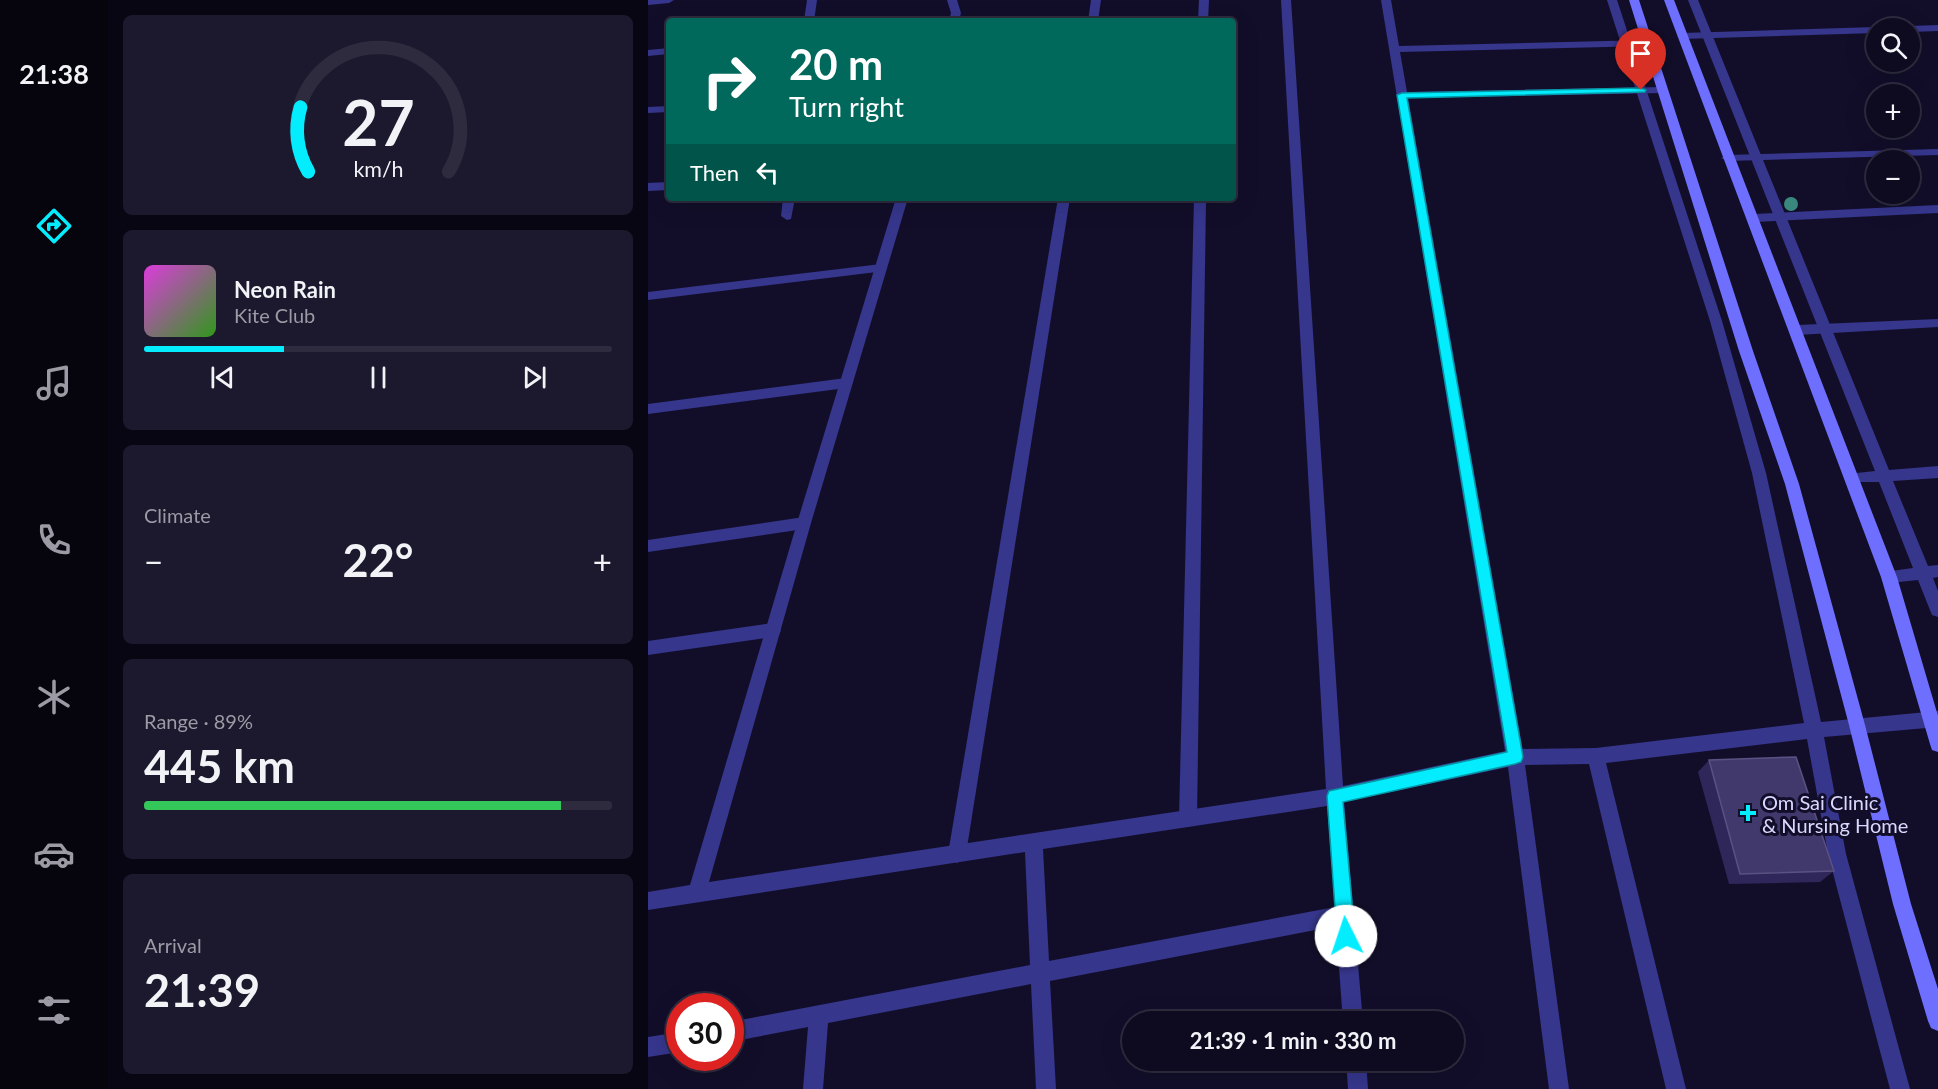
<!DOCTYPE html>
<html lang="en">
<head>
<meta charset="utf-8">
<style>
	body { margin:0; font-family:Lato,sans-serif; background:#1c182d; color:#f1f3f6; height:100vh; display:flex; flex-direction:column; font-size:22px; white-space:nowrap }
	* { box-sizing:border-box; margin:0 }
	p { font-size:20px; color:#9b9aa5 }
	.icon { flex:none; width:33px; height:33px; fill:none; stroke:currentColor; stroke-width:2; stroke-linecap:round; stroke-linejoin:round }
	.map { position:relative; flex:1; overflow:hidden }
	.side { display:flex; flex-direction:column; gap:15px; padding:15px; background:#080612; width:540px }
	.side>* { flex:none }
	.banner { position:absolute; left:18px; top:18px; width:570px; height:183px; border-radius:6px; box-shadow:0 6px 24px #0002,0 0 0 2px #2e2b3e; background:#00695c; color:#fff; overflow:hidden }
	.fabs { position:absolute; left:1218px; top:18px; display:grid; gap:12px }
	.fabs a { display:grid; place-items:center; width:54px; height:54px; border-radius:50%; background:#0e0a20; box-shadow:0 6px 24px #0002,0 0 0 2px #2e2b3e; font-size:30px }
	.speed { position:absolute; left:18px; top:993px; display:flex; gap:12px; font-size:30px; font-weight:700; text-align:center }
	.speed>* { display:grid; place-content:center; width:78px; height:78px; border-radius:50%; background:#0e0a20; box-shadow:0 6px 24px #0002,0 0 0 2px #2e2b3e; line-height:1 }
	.speed .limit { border:9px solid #d22; background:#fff; color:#111 }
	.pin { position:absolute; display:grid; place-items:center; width:51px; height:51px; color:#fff; margin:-62px -26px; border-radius:50% 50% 50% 0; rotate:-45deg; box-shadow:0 0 6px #0007 }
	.pin .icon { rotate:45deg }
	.me { position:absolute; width:66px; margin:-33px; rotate:356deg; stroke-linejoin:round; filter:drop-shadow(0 0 4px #0008) }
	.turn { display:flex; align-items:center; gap:21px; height:126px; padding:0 24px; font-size:27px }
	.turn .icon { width:78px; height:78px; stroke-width:2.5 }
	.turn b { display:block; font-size:42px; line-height:51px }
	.then { display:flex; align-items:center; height:57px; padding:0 24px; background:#0003; gap:12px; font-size:22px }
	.big { font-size:45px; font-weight:700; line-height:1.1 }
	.side .widget { flex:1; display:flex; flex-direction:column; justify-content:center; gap:9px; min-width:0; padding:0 21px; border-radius:9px; background:#1c182d }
	.side .dial { align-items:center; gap:0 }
	.dial svg { height:156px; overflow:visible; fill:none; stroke:#2e2b3e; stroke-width:7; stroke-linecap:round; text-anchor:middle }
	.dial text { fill:#f1f3f6; stroke:none }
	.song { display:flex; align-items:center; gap:18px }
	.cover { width:72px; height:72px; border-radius:9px; background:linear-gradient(135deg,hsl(300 70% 55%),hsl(110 70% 35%)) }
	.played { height:6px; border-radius:3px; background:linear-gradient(90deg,#04edff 30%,#2e2b3e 30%) }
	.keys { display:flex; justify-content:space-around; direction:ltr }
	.heat { display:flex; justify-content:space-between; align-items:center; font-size:33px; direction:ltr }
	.charge { height:9px; border-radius:4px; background:linear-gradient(90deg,#34c759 89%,#2e2b3e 0) }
	.trip { position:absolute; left:474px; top:1011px; width:342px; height:60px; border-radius:30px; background:#0e0a20; box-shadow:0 6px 24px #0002,0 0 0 2px #2e2b3e; font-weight:700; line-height:60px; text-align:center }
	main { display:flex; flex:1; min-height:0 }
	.menu { display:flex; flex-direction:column; width:108px; justify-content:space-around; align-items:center; background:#06040d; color:#9b9aa5 }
	.menu .icon { width:42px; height:42px }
	.menu .active { color:#04edff }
	.menu b { font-size:27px; color:#f1f3f6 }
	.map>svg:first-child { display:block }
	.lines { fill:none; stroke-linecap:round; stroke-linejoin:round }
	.lane { fill:#36368d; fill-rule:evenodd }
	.street { fill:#36368d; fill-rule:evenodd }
	.secondary { fill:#6f6fff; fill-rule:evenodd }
	.tree { fill:#39877d }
	.wall { fill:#2f2659 }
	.building { fill:#41396b; stroke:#5a5282; stroke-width:1.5 }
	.route { fill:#04edff; stroke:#039aa6; stroke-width:1.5 }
	.poi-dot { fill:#04edff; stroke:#120e2a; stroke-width:2 }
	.labels { text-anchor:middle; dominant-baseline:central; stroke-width:6; stroke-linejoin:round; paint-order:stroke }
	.poi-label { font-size:20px; fill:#dbd8ff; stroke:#120e2a; text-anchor:start }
</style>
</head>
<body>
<main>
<nav class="menu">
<b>21:38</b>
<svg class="icon active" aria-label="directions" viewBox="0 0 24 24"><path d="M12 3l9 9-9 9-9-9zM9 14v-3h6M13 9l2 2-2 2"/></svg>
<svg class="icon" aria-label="music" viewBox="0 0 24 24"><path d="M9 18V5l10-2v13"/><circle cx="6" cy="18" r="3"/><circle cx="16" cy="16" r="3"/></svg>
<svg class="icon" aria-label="phone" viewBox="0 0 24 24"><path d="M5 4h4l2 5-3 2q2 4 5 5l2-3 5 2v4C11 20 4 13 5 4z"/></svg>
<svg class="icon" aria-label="climate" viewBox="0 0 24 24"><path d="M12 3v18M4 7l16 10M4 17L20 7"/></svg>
<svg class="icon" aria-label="car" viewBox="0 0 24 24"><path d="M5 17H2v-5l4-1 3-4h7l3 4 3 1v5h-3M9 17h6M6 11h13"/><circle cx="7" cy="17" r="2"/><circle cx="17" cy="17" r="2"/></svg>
<svg class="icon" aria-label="filters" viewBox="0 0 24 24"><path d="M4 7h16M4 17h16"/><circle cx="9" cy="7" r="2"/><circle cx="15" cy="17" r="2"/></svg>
</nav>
<section class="side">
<div class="widget dial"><svg viewBox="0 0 100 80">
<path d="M14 69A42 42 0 1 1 86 69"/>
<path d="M14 69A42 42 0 0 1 10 36" stroke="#04edff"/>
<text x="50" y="56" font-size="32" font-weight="700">27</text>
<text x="50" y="72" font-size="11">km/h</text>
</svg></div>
<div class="widget">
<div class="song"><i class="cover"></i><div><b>Neon Rain</b><p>Kite Club</p></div></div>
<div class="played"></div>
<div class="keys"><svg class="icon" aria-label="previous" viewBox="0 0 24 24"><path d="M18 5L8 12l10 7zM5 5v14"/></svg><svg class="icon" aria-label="pause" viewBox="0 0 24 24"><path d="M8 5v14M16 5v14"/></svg><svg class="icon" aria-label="next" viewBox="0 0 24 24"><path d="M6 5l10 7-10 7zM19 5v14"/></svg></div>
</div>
<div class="widget"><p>Climate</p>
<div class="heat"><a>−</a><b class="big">22°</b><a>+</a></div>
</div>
<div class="widget"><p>Range · 89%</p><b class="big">445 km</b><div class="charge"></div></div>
<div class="widget"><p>Arrival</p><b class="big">21:39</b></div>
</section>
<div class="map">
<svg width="1290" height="1089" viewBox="0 0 1290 1089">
	<rect width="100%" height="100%" fill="#120e2a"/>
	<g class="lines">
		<g class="lane">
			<polygon points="159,0 169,0 166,21 156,21"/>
			<polygon points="443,0 453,0 450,21 440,21"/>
			<polygon points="551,0 561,0 560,21 550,21"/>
			<polygon points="733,0 743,0 751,46 1000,40 1005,43 1000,46 752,52 759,92 1015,87 1020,90 1015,93 760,98 876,757 873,763 867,765 861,763 858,757"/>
			<polygon points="1290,25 1290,31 1262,32 1262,28 1257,28 1262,26"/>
			<polygon points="1228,27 1232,28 1228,28 1228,33 1034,39 1029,36 1034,33"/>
			<polygon points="21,48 21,54 0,56 0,50"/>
			<polygon points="21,106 21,112 0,113 0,107"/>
			<polygon points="1290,149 1290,155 1079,161 1073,158 1079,155"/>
			<polygon points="21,182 21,190 0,191 0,183"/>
			<polygon points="135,198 147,198 143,219 139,220 133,216"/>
			<polygon points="410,198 422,198 318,854 315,860 309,863 303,860 300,854"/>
			<polygon points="546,198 558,198 549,818 546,824 540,827 534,824 531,818"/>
			<polygon points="1290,205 1290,213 1106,222 1100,218 1106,214"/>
			<polygon points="233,264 237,265 237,271 0,300 0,292"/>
			<polygon points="1290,319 1290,327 1149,335 1143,330 1149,325"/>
			<polygon points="198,378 205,383 198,388 0,414 0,404"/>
			<polygon points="156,517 161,519 163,523 161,527 156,529 0,552 0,540"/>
			<polygon points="125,623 131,625 133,630 131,635 125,637 0,655 0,641"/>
		</g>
		<g class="street">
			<polygon points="0,0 26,0 21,3 0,5"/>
			<polygon points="299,0 309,0 313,13 311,21 301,21 303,13"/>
			<path d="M633,0H643L695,786L867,749L948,748L1156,723L1104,473L1062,321L959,0H969L1074,321L1118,473L1173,722L1290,711V727L1176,737L1198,854L1262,1089H1242L1180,854L1159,739L958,763L1038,1089H1018L941,764L877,765L921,1089H901L860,767L696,802L715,1022H695L688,926L402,981L408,1089H388L383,984L180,1023L175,1089H155L160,1027L82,1042V1022L382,965L377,852L0,910V892L42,885L149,523L248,198H260L163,523L61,882L678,789ZM679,806L687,907L401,961L395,849Z"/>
			<polygon points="1040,0 1050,0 1241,470 1290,466 1290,478 1245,481 1280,566 1290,565 1290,577 1285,578 1290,591 1290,617 1284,615 1270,580 1241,583 1236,582 1233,577 1236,572 1265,568 1231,482 1200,482 1198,478 1200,474 1227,471"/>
			<polygon points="32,1032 32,1052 0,1057 0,1037"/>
			<polygon points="698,1060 718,1060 720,1089 700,1089"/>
		</g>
		<g class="secondary">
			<polygon points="981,0 991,0 1105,351 1151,484 1217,725 1263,904 1290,989 1290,1031 1283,1028 1280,1021 1245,904 1201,725 1137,484 1091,351"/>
			<polygon points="1016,0 1026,0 1249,577 1290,716 1290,752 1284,750 1282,744 1233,577"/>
		</g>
	</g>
	<circle class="tree" cx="1143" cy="204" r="7"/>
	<polygon class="wall" points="1061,760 1186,871 1172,882 1081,884 1050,772"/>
	<polygon class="building" points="1148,757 1186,871 1092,874 1061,760"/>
	<polygon class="route" points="993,88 998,90 997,92 759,98 875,757 873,762 867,764 695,802 707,936 704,942 698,945 692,942 689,936 679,796 681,791 859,752 749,95 754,93"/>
	<path class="poi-dot" d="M1097 804h6v6h6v6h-6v6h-6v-6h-6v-6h6z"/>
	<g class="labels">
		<g class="poi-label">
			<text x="1114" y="802">Om Sai Clinic<tspan x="1114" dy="23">&amp; Nursing Home</tspan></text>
		</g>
	</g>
</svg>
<div class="fabs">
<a><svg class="icon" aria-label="search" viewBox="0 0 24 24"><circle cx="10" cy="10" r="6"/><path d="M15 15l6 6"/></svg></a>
<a>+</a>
<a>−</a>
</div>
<div class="speed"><div class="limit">30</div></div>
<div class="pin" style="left:993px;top:90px;background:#d93025"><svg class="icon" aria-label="arrive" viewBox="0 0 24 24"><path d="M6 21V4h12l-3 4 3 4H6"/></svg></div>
<svg class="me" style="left:698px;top:936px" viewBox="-20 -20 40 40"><circle r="19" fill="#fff"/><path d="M0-13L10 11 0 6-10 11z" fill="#04edff"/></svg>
<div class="trip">21:39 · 1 min · 330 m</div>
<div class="banner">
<div class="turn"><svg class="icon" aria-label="right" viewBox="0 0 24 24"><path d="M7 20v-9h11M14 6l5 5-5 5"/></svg><div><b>20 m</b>Turn right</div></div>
<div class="then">Then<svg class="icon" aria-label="left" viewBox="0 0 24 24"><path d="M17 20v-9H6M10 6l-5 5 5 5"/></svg></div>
</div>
</div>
</main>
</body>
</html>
